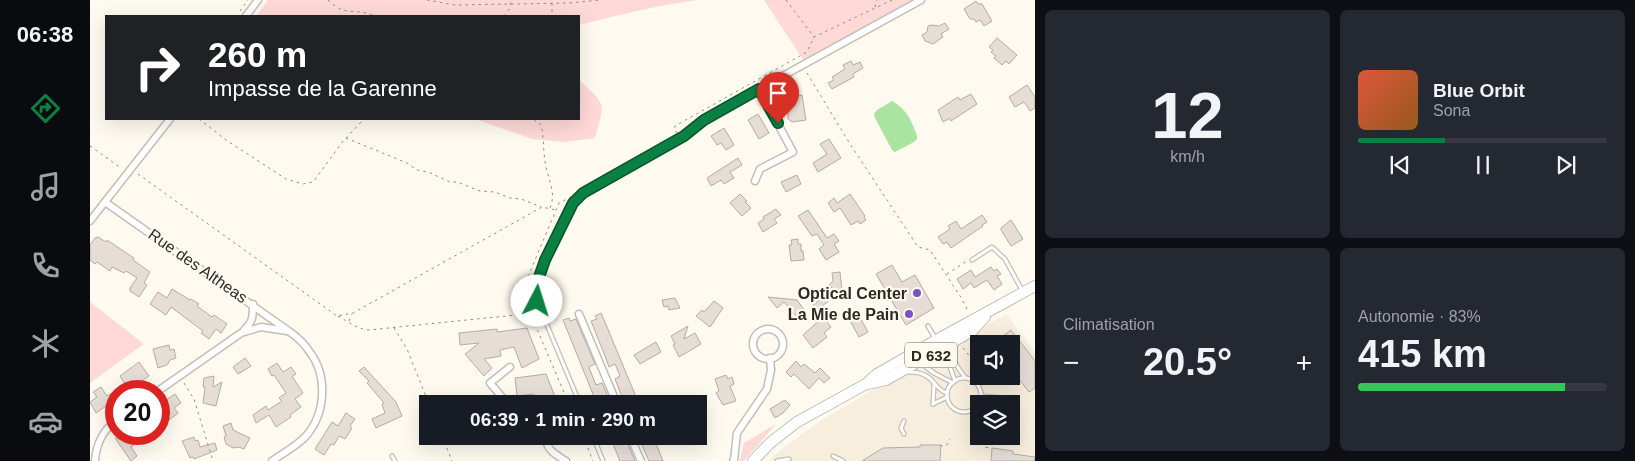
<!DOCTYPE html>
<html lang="fr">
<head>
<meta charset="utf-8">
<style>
	body { margin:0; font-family:Helvetica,sans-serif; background:#242831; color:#f1f3f6; height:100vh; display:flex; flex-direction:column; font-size:19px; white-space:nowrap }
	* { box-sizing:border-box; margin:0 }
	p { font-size:16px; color:#9ea1a6 }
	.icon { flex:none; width:28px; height:28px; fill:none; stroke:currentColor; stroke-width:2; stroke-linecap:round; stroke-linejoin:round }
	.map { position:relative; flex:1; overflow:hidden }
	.side { display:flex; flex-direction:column; gap:10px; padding:10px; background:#0d0f14; width:600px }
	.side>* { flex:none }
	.banner { position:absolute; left:15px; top:15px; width:475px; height:105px; border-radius:0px; box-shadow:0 5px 20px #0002; background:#202124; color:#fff; overflow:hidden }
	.fabs { position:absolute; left:880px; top:335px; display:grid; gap:10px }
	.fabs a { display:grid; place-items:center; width:50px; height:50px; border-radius:0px; background:#171b24; box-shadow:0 5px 20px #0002; font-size:25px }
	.speed { position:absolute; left:15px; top:380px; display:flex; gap:10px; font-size:25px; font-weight:700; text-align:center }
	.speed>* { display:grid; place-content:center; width:65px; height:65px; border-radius:50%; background:#171b24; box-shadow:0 5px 20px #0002; line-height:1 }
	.speed .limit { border:8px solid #d22; background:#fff; color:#111 }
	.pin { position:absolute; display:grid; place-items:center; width:42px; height:42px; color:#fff; margin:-51px -21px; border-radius:50% 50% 50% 0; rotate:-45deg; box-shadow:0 0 5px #0007 }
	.pin .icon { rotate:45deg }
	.me { position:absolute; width:55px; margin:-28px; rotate:5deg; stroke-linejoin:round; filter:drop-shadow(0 0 4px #0008) }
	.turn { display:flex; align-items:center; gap:18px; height:105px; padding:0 20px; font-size:22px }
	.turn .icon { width:65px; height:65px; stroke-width:2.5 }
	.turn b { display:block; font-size:35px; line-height:42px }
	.big { font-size:38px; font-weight:700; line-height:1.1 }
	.side .card { flex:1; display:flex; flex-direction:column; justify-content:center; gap:8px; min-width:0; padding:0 18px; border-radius:8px; background:#242831 }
	.side .dial { align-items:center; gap:0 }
	.dial b { font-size:65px; line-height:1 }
	.song { display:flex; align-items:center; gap:15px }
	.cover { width:60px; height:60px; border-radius:8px; background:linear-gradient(135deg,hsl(10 70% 55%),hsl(30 70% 35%)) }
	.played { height:5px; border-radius:2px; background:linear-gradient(90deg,#0b8043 35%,#363941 35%) }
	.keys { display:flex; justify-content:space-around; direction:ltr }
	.heat { display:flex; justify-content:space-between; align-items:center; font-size:28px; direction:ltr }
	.charge { height:8px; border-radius:4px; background:linear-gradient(90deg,#34c759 83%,#363941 0) }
	.side .tiles { flex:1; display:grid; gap:10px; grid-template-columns:repeat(2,1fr) }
	.trip { position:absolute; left:329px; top:395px; width:288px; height:50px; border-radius:0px; background:#171b24; box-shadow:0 5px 20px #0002; font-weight:700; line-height:50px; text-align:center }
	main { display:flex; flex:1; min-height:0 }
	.dock { display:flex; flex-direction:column; width:90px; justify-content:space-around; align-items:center; background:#090b0e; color:#9ea1a6 }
	.dock .icon { width:35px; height:35px }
	.dock .active { color:#0b8043 }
	.dock b { font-size:22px; color:#f1f3f6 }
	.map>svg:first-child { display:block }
	.built { fill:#f7eede; fill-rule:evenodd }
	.green { fill:#fed9d5 }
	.water { fill:#a9e4a1 }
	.building { fill:#e6ddd7; stroke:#b4aba5 }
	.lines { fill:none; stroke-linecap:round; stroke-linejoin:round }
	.service-casing { stroke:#c3bfb6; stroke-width:5.5 }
	.minor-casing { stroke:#c3bfb6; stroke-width:9 }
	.primary-casing { stroke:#c3bfb6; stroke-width:12 }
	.path { stroke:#8f8c85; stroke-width:1; stroke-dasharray:2.5 4; stroke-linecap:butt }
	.service { stroke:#fff; stroke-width:3 }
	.minor { stroke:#fff; stroke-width:6 }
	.primary { stroke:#fff; stroke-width:10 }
	.route-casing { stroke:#07532c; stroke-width:12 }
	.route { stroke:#0b8043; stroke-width:9 }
	.poi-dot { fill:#7f4fc7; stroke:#fffaf0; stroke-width:2 }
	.labels { text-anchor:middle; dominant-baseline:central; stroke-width:4.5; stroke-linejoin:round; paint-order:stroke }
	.shield { fill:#fffaf0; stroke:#6b6863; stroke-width:1 }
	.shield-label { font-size:15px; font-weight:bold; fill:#2c2a26 }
	.street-label { font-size:16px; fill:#2c2a26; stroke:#fffaf0 }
	.poi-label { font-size:16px; font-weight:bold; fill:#2c2a26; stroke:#fffaf0; text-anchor:end }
</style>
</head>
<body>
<main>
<nav class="dock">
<b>06:38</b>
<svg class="icon active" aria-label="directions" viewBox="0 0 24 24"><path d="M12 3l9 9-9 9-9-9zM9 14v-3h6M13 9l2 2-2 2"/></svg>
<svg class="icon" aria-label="music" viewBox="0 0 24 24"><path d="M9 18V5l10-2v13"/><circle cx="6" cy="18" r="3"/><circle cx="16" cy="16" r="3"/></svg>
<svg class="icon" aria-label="phone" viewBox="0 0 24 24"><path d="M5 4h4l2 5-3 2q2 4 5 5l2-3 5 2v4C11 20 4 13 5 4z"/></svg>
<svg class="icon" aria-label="climate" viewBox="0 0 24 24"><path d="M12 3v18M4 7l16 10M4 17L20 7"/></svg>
<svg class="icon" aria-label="car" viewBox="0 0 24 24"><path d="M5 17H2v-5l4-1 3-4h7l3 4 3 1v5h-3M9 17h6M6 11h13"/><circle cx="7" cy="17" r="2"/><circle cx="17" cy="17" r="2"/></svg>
</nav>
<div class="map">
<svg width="945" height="461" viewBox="0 0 945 461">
	<rect width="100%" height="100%" fill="#fffaf0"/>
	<path class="built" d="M916,314L945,353V461H679L684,455L727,423L787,387ZM889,344H921V376H889ZM889,404H921V436H889Z"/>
	<g class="green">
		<path d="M178,0H609C568,5 529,15 489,25V16H166Z"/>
		<polygon points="674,0 825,0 714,61"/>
		<path d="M489,80C517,106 515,101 505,138L474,142L442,139L385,119H489Z"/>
		<polygon points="0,302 54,344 0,383"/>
		<polygon points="686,424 654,461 648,461 650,460 654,443"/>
	</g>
	<path class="water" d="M802,101C817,109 822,122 827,136V139L824,142L805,152L802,150L785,118L784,114L787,110Z"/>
	<g class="building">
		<polygon points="886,1 888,4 892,4 902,21 894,26 890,20 886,22 884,19 880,19 874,9"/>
		<polygon points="855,23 859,29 851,34 853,37 843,44 835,41 832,35 837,32 838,26 841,25 849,26"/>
		<polygon points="907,38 927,55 919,64 916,61 912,65 904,58 906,56 901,52 903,50 899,47"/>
		<polygon points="761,61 763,65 770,62 773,68 763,74 764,77 742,89 738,83 744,80 742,77 755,69 753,65"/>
		<polygon points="937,85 945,97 945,108 940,111 934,102 925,107 919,97"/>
		<polygon points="881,94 887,104 861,121 860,118 853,122 848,110 868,97 870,100"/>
		<polygon points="712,95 716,120 702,122 698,119 698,113 702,106 701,97"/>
		<polygon points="668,114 679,133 669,139 658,120"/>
		<polygon points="634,128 644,145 636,150 631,143 627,145 621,136"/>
		<polygon points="739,139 751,158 728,172 723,163 737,154 730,144"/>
		<polygon points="648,158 652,165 640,172 644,178 634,184 631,180 621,186 617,178"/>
		<polygon points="707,175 711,184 696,192 691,182"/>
		<polygon points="650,194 657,201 655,202 661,208 652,216 640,203"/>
		<polygon points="760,194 775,216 774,217 776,220 770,224 768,221 761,225 750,208 744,212 738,203 744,198 747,203"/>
		<polygon points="686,209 691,215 684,219 687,223 673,232 668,223 674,219 673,217"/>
		<polygon points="718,210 737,238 744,234 749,241 744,244 749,252 736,260 729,249 734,245 727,234 722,236 708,216"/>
		<polygon points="892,215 897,222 892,225 893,226 861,248 857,242 853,244 848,237 860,229 858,226 866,221 871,229"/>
		<polygon points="921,220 933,239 921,246 911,230 911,228"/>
		<polygon points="8,237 16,242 17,240 44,258 43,260 60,272 54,283 57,285 49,297 40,291 40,288 47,278 36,271 34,273 22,267 20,271 7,262 5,264 0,260 0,245 5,238"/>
		<polygon points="708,239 708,244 711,244 711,251 713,251 714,260 701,261 699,245 702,245 701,240"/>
		<polygon points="802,265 812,282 825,275 844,308 816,325 786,274"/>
		<polygon points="901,267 904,271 907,269 911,274 907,276 912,284 904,290 897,280 884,288 881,283 873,289 867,279 881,270 885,277"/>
		<polygon points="750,272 753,300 748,294 727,310 723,305 743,289 739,285 743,281 742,273"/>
		<polygon points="82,289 100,300 101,299 109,304 107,306 122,317 124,315 137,324 131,333 126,329 119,339 111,333 113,331 81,307 76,315 60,304 68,292 77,298"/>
		<polygon points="678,297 707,300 715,311 707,317 694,302 687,308"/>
		<polygon points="585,298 590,308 579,310 578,306 574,307 572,300"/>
		<polygon points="624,301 633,308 620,327 606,316 612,310 614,312"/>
		<polygon points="511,313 517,327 549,404 535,404 525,379 530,376 525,364 519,367 515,356 501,321 507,319 505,316"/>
		<polygon points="768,314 778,332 769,337 759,319"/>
		<polygon points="733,317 741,327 734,333 737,337 723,348 713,335"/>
		<polygon points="479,318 480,321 486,319 505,364 499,367 500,370 506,385 512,383 521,404 507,404 473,320"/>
		<polygon points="598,326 594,339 605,333 611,344 589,357 583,345 585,344 581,336"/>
		<polygon points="437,328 449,359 432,368 424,347 410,350 411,356 394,359 402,368 394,376 375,354 389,343 370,345 369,333 407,329 407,332"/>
		<polygon points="921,330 945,361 945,388 939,392 921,369 921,344 903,344"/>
		<polygon points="566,342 571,352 550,364 544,355"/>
		<polygon points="79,345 80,350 84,349 86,358 80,360 77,365 68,368 63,349"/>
		<polygon points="155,358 161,366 148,374 143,367"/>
		<polygon points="706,361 711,367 714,364 725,373 730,368 740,378 734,383 729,378 719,389 704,374 701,377 696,372"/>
		<polygon points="49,362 59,376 50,382 53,387 45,391 38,382 35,384 30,376"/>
		<polygon points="187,363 193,372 201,367 206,374 202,376 213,393 205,399 211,407 200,415 201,417 186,427 179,415 166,423 163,415 176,406 178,410 192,401 189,398 196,393 184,375 182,376 178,369"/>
		<polygon points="274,367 306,402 312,416 286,428 282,419 295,413 292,404 294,403 277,383 279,381 269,371"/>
		<polygon points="456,374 468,404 449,404 444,394 427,396 425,378"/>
		<polygon points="636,375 638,379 642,377 644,384 640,386 646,401 633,405 626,393 629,391 625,379"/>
		<polygon points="124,376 123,387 132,382 126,406 113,403 115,387 113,387 114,378"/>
		<polygon points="11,387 17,396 23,392 26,399 6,413 0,402 7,397 3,392"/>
		<polygon points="85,394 91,403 84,408 88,413 79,420 69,405 75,401 78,406 76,400"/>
		<polygon points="695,400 700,405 693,413 685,418 680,409"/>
		<polygon points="256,413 265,419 260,426 262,428 255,439 249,436 244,445 241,444 234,455 225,449 242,422 248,426"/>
		<polygon points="141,423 143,430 160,438 154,449 149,447 143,448 136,444 134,437 136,436 133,426"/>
		<polygon points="45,434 60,434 41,447 47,456 41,461 25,438 37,440"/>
		<polygon points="548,436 563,436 573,461 559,461"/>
		<polygon points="104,437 105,441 108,440 110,447 125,443 127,450 104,459 103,457 100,458 92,441"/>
		<polygon points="536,439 539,447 545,461 530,461 523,444"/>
		<polygon points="830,445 851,445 850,461 772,461 793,448 830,447"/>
		<polygon points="902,448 923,451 923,454 945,457 944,461 901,461"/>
	</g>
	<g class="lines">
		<defs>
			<g id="service">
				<polyline points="882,260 902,247 915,259 933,292"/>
				<polyline points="838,326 845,338"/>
				<path d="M865,342C863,360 864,364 875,377"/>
				<polyline points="857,347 860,367 865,381"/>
				<polyline points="831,363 844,373 863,383"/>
				<path d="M818,372C824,372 833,373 838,377C846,383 847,390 857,393"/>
				<circle cx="874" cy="395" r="17"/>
				<polyline points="892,396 923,399"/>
				<polyline points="490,404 447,301 447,283 455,260 483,203 493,193 594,136 614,120 669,89"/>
				<polyline points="843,404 844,385"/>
				<polyline points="843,404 857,397"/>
				<polyline points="814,434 811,428 814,421"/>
				<polyline points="503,436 513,461"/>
				<polyline points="302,456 305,461"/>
				<polyline points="743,456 753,461"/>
				<polyline points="687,461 699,459"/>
			</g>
			<g id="minor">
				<polyline points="156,16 168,0"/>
				<polyline points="665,181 670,169 703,152 669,89 831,0"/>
				<path d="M15,202L200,332C207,337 214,343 219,351C238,375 236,413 216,436C207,446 193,453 182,461"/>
				<polyline points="0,221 80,119"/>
				<polyline points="489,314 527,404"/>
				<circle cx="678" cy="344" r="15"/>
				<path d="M154,330C163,322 163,316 163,304"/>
				<polyline points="68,391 151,333 171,327 197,331"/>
				<polyline points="418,404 400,383 420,367"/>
				<path d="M452,436L456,439C457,451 467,455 476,461"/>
				<polyline points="540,436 551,461"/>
				<path d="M5,461C6,445 13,430 26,421"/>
				<polyline points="643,461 644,460 647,433 677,389 681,370 680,358"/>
			</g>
			<g id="primary">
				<polyline points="777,384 796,380 812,371 882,331 895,317"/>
				<polyline points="663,461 680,443 707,422 776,384 787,374 848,339 945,286"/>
			</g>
		</defs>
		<use href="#service" class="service-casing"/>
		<use href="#minor" class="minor-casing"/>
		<use href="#primary" class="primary-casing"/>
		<g class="path">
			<path d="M238,0C256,18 266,7 284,16"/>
			<polyline points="337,0 365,5 478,3 511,0"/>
			<polyline points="696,0 724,37"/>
			<polyline points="462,3 462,16"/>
			<polyline points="785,7 787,0"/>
			<polyline points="150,11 158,0"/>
			<polyline points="414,16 420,8 421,0"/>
			<polyline points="717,73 760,144 828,247 840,250 872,299 878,311"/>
			<polyline points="109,119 136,140 196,179 213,184 223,182 254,140 274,119"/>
			<path d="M445,119V121L451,125C454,137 453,149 455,161C457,178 467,192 460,208"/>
			<polyline points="587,133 584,129 585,126 717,52 724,37 802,0"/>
			<polyline points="256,138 317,163 327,170 338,172 360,182 367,182 390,191 405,192 420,198 431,199 451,207"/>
			<polyline points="0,146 31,168"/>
			<polyline points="48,174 247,316 263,313 452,207 466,210"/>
			<polyline points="857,274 877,261"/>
			<path d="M248,316C259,322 266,329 279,330L426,315L431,314L437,309"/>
			<polyline points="259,321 262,314"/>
			<polyline points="304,328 317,349 339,404"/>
			<polyline points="873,348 889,368"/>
			<polyline points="895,376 898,379 902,376"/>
			<polyline points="94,383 104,399 123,461"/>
			<polyline points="440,394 442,404"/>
			<polyline points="479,404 438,308 435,295 437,279 469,203 481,197"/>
			<polyline points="888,425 889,427"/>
			<polyline points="352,436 362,461"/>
			<polyline points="493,436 503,461"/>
			<polyline points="892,436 892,440 894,447 900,448"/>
			<polyline points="850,446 857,445 860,439"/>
		</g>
		<use href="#service" class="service"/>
		<use href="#minor" class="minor"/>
		<use href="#primary" class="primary"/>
	</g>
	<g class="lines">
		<defs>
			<polyline id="route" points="447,301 447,283 455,260 483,203 493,193 594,136 614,120 669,89 688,123"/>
		</defs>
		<use href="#route" class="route-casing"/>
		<use href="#route" class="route"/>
	</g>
	<g class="poi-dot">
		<circle cx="827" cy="293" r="5"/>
		<circle cx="819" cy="314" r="5"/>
	</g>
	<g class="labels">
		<rect class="shield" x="815" y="342.5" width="52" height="25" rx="4"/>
		<g class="shield-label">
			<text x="841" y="355">D 632</text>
		</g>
		<g class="street-label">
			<text transform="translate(108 266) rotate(35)">Rue des Altheas</text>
		</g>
		<g class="poi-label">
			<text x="817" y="293">Optical Center</text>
			<text x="809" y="314">La Mie de Pain</text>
		</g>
	</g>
</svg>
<div class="fabs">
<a><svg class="icon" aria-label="sound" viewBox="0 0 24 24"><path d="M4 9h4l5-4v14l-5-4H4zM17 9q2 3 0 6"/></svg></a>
<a><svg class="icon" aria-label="layers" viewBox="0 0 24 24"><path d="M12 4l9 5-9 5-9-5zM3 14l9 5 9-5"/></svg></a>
</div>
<div class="speed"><div class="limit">20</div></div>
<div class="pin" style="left:688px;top:123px;background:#d93025"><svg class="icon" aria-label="arrive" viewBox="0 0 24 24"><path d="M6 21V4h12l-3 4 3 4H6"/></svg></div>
<svg class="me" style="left:447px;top:301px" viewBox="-20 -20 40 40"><circle r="19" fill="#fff"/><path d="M0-13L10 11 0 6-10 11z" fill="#0b8043"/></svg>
<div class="trip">06:39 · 1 min · 290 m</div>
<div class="banner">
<div class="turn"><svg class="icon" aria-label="right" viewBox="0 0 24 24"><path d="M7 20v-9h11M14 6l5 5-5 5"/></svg><div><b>260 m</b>Impasse de la Garenne</div></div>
</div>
</div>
<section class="side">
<div class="tiles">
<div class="card dial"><b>12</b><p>km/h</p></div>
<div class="card">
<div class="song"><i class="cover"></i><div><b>Blue Orbit</b><p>Sona</p></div></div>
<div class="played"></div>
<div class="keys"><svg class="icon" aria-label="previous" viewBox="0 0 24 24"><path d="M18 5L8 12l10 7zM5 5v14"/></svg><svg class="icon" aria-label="pause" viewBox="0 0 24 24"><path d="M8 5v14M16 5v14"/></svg><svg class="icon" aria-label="next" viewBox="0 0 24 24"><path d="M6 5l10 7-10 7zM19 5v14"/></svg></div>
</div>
<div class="card"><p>Climatisation</p>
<div class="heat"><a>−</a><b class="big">20.5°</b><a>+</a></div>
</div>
<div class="card"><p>Autonomie · 83%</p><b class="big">415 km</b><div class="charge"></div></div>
</div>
</section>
</main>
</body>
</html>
